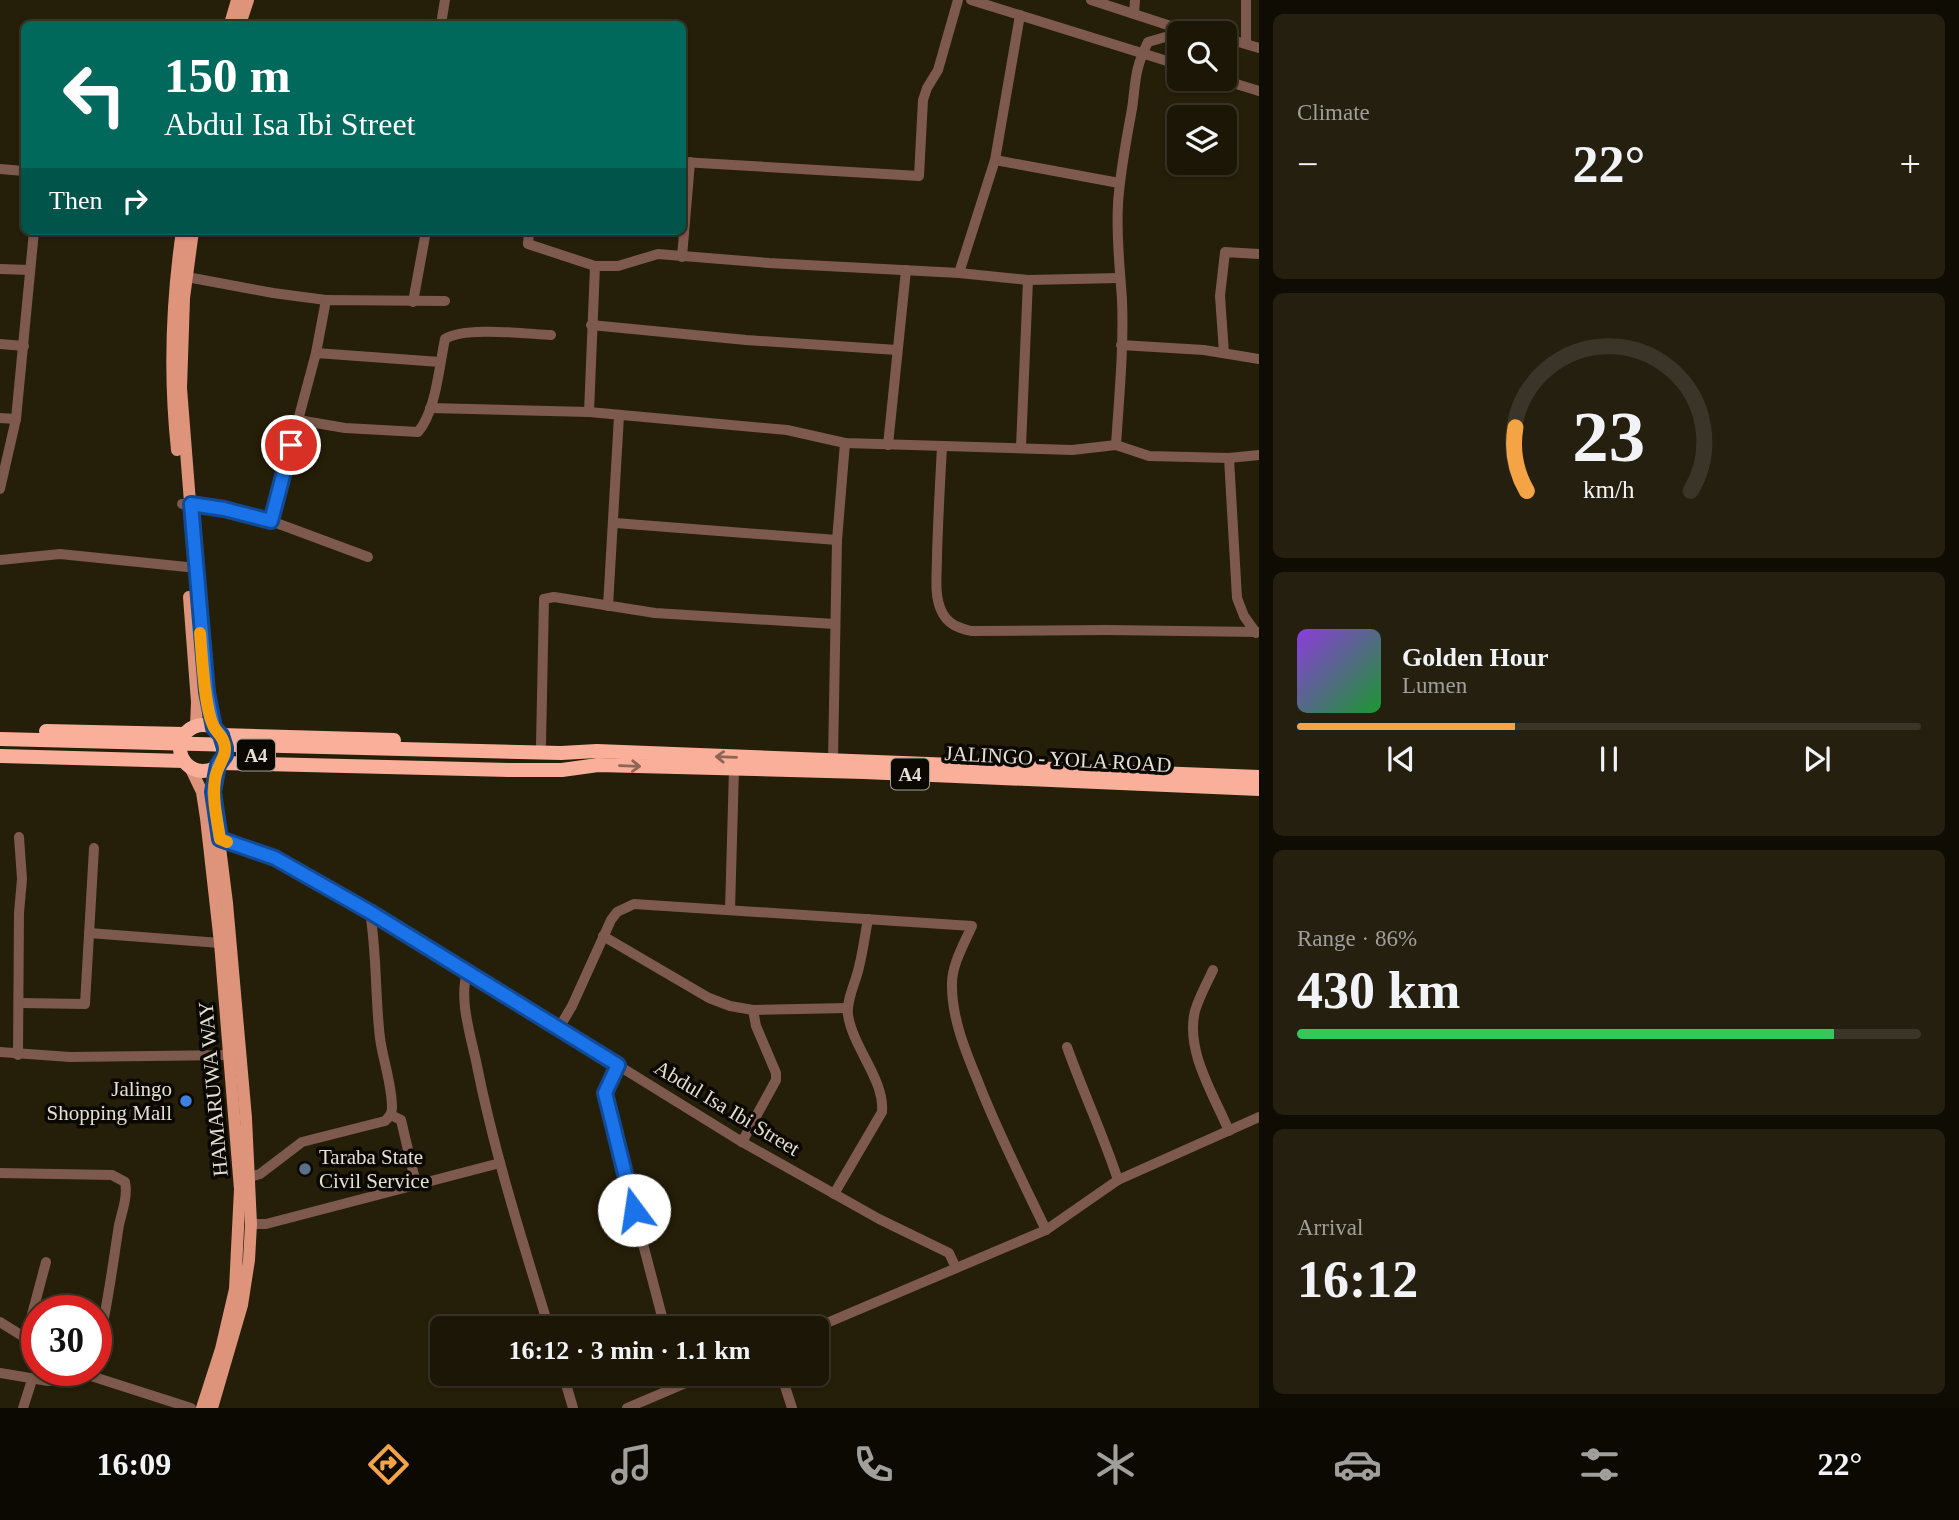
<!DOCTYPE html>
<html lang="en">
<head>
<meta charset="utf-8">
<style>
	body { margin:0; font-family:"Times New Roman",serif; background:#251f10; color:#f1f3f6; height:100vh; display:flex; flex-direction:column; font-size:26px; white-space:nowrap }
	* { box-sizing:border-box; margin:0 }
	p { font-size:23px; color:#a09f9b }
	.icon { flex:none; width:38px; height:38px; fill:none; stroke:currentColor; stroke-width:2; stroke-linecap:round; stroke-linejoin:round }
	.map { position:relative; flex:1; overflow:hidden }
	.panel { display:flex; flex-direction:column; gap:14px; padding:14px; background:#0f0c03; width:700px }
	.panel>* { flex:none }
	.banner { position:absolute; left:21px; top:21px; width:665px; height:214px; border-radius:10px; box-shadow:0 2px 5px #0004,0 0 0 2px #3a3528; background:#00695c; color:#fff; overflow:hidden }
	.tools { position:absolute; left:1167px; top:21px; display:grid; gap:14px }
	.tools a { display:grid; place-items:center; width:70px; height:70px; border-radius:10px; background:#1c1606; box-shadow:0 2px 5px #0004,0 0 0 2px #3a3528; font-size:35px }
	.speed { position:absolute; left:21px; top:1295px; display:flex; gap:14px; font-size:35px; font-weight:700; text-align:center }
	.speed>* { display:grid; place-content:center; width:91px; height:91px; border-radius:50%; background:#1c1606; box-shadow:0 2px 5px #0004,0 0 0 2px #3a3528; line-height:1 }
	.speed .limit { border:10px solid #d22; background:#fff; color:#111 }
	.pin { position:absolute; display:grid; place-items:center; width:60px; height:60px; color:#fff; margin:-30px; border:4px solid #fff; border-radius:50%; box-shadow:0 2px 7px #0007 }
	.me { position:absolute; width:77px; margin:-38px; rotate:346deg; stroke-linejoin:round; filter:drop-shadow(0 0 5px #0008) }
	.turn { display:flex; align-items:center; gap:24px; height:147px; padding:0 28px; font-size:32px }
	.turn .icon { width:91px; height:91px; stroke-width:2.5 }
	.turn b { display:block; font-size:49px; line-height:60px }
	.then { display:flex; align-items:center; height:66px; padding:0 28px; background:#0003; gap:14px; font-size:26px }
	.big { font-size:52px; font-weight:800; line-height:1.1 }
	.panel .card { flex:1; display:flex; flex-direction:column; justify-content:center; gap:10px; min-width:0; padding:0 24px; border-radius:10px; background:#251f10 }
	.panel .dial { align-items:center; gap:0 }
	.dial svg { height:182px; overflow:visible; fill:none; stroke:#3a3528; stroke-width:7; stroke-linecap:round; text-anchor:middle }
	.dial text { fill:#f1f3f6; stroke:none }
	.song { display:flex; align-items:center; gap:21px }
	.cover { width:84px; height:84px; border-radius:10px; background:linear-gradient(135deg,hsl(270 70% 55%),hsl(130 70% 35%)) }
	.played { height:7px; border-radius:4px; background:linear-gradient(90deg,#f4a444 35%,#3a3528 35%) }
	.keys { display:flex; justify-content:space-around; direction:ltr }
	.heat { display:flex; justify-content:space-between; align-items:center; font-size:38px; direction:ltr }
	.charge { height:10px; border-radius:5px; background:linear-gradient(90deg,#34c759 86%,#3a3528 0) }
	.trip { position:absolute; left:430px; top:1316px; width:399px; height:70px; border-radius:10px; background:#1c1606; box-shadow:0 2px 5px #0004,0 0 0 2px #3a3528; font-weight:800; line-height:70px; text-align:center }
	.tabs { display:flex; height:112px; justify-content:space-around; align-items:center; background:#0b0902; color:#a09f9b }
	.tabs .icon { width:49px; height:49px }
	.tabs .on { color:#f4a444 }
	.tabs b { font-size:32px; color:#f1f3f6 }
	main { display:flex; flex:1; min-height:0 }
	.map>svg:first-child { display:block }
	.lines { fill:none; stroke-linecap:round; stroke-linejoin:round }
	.minor { stroke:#7d594e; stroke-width:10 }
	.major { stroke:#de937b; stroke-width:12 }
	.highway { stroke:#f9af99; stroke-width:14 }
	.oneway { stroke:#8e6455 }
	.route-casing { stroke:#114b97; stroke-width:18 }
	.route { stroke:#1a73e8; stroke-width:12 }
	.slow { stroke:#f59e0b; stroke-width:12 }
	.shop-dot { fill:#3f7fe0; stroke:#0b0802; stroke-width:2.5 }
	.service-dot { fill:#5c6f8a; stroke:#0b0802; stroke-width:2.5 }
	.labels { text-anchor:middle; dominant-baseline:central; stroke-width:7; stroke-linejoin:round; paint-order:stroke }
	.shield { fill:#0b0802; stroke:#a29e94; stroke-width:2 }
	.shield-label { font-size:19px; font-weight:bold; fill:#e3dfd2 }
	.street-label { font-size:21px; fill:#e3dfd2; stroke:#0b0802 }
	.poi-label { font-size:21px; fill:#e3dfd2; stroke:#0b0802; text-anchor:end }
</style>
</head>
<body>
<main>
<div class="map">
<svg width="1259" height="1408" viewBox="0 0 1259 1408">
	<rect width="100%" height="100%" fill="#251e08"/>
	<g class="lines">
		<g class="minor">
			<polyline points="971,0 1180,65"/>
			<polyline points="1091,0 1186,31"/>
			<polyline points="1134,14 1135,0"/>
			<polyline points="441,24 445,0"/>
			<polyline points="1225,38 1259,48"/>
			<polyline points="1246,43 1246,0"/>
			<polyline points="1220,79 1259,91"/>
			<polyline points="995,160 1119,183"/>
			<polyline points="682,162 919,176 923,100 927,88 938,70 958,0"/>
			<polyline points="0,169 24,171"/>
			<polyline points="529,231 528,244 595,266 618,266 658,254 769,263 959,273 1028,280 1119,278"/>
			<polyline points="682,257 690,162"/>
			<polyline points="0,269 30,270"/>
			<polyline points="959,273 995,160 1020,15"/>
			<polyline points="187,277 273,293 326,300"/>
			<polyline points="413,302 426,231"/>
			<polyline points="591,325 746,340 897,350"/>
			<polyline points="0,344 24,346"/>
			<polyline points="1121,345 1204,350 1259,359"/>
			<polyline points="316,353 440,362"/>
			<polyline points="1224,353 1220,296 1225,252 1259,254"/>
			<polyline points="430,408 589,412 787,430 845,443 1072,450 1116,445 1149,456 1229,458 1259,455"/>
			<polyline points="589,412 595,266"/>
			<polyline points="0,418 16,419"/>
			<path d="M298,420L345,428L418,432C436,411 439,367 445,339C464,326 527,334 551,335"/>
			<polyline points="888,445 906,270"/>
			<path d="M1116,445C1119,397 1124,348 1122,300C1120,268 1116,237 1118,204C1120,172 1126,141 1132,109C1136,81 1134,70 1148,42L1186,31L1210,33"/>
			<path d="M942,447C940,483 938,519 937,556C937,574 934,594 941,610C947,624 958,628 971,631L1106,630L1259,632"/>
			<polyline points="1021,447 1028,280"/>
			<polyline points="1229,458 1237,598 1244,616 1256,633"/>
			<polyline points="0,489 16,419 34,231"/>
			<polyline points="182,504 224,509 271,521 316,353 326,300 445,301"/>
			<polyline points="271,521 368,557"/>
			<polyline points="615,523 837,540"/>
			<polyline points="0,560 60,554 187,567"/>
			<polyline points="608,606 619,416"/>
			<polyline points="541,744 544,599 554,597 655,613 835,624"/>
			<polyline points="833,759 837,540 845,443"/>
			<polyline points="220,839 275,858 370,912 742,1142 879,1219 949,1253 956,1268"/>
			<polyline points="730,910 734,769"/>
			<polyline points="89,933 220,943"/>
			<polyline points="603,936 709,998 730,1006 753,1010 848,1008"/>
			<path d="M1213,970C1207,983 1199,997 1195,1011C1185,1051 1214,1095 1229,1131"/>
			<path d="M467,972C459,1000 470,1033 476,1061C494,1152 522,1240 549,1328"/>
			<polyline points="20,1003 85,1004 94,848"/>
			<path d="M559,1028L572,1006L611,920L617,912L634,904L972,926C964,944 951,966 952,986C952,1018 965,1050 977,1079C997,1131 1022,1180 1046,1230"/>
			<path d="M1067,1047C1083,1092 1103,1134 1118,1180"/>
			<polyline points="0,1052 70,1057 230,1055"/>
			<polyline points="18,1055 19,913 22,879 19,837"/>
			<path d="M618,1065C607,1085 605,1091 609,1114L665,1328"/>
			<polyline points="391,1115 401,1120 416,1184"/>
			<polyline points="742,1142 776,1080 776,1073 756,1026 753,1010"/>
			<path d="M0,1173L112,1175L125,1182C128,1197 122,1211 119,1225C112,1269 107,1312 96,1355"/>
			<path d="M250,1177L260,1174L302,1142L385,1121C389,1117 392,1114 392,1108C392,1084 383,1061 380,1038C375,996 377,954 370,912"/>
			<path d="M834,1194L882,1112C885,1080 853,1048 848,1015C846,1000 856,982 859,967C863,951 865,935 868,919"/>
			<polyline points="251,1224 266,1224 500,1163"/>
			<polyline points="0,1322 37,1345"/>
			<polyline points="815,1328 1046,1230 1118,1180 1259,1117"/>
			<polyline points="26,1337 46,1262"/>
			<polyline points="0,1373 48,1381 91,1376 191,1408"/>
			<polyline points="563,1374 573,1408"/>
			<polyline points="781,1374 792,1408"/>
			<polyline points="23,1408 32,1380"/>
			<polyline points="627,1408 707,1374"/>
		</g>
		<g class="major">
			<polyline points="230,24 237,0"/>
			<polyline points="240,24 248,0"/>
			<polyline points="193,231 184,298 181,388 202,654 213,728"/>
			<path d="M177,450C169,375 171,306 182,231"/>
			<polyline points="189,597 197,702 196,726"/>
			<polyline points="190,767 202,792 206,818 220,943 240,1189 235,1289 221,1349 202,1408"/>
			<polyline points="212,1408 242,1305 249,1260 251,1224 246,1118 227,903 213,792 218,765"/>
		</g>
		<g class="highway">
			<circle cx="203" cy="748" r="23"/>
			<polyline points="46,731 184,734"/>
			<polyline points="221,735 394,740"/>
			<polyline points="0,739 561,753 597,751 1259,777"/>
			<polyline points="0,756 184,761"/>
			<polyline points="220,763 509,770 562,770 598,765 864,772 1259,789"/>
		</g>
	</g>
	<defs><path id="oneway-shaft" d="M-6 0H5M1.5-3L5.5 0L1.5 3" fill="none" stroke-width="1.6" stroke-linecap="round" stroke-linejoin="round" transform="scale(1.75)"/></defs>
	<g class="oneway">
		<use href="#oneway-shaft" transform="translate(726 757) rotate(-178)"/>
		<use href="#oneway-shaft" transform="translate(630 766) rotate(2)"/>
	</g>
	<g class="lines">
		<defs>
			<polyline id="route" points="291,445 271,521 224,509 191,504 207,692 214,728 221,735 225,748 225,755 218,765 213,792 220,839 275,858 370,912 618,1065 605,1093 634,1210"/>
		</defs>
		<use href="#route" class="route-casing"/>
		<use href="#route" class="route"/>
		<path class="slow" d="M200,633C202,655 204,706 213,725C217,734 225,737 225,749C225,759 216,768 215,779C212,799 217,820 220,839L227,842"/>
	</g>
	<circle class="shop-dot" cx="186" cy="1101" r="7"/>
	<circle class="service-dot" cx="305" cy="1169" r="7"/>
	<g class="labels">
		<g class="shield">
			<rect x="237" y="739.5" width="38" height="31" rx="5"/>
			<rect x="891" y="758.5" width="38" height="31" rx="5"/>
		</g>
		<g class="shield-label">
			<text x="256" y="755">A4</text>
			<text x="910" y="774">A4</text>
		</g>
		<g class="street-label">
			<text transform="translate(1058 759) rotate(3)">JALINGO - YOLA ROAD</text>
			<text transform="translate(213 1089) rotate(-95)">HAMARUWA WAY</text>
			<text transform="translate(727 1108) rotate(31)">Abdul Isa Ibi Street</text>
		</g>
		<g class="poi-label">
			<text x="172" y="1089">Jalingo<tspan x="172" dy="24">Shopping Mall</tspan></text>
			<text x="319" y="1157" text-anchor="start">Taraba State<tspan x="319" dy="24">Civil Service</tspan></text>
		</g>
	</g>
</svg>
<div class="tools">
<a><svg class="icon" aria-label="search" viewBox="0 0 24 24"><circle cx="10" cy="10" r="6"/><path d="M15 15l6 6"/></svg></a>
<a><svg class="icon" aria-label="layers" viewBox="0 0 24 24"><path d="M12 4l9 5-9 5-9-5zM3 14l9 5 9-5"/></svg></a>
</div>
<div class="speed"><div class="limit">30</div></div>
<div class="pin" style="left:291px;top:445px;background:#d93025"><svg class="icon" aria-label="arrive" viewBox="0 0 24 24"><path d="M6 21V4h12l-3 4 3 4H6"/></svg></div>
<svg class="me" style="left:634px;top:1210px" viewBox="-20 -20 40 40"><circle r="19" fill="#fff"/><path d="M0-13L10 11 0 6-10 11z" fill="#1a73e8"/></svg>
<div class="trip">16:12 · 3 min · 1.1 km</div>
<div class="banner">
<div class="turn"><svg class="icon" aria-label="left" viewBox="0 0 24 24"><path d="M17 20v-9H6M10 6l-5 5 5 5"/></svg><div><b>150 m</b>Abdul Isa Ibi Street</div></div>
<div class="then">Then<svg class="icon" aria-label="right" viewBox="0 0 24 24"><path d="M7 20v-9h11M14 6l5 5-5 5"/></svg></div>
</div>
</div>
<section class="panel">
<div class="card"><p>Climate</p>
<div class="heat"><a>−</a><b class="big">22°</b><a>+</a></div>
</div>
<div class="card dial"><svg viewBox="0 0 100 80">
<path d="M14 69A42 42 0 1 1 86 69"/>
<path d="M14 69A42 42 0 0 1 9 41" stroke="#f4a444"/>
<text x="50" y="56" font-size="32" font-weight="700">23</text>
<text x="50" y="72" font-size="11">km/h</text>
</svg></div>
<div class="card">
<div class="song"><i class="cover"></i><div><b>Golden Hour</b><p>Lumen</p></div></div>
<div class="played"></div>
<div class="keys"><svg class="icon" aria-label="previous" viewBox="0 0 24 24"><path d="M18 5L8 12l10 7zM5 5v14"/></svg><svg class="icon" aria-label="pause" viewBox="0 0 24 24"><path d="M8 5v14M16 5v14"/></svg><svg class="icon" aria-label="next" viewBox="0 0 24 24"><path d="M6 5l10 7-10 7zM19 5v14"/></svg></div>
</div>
<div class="card"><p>Range · 86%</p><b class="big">430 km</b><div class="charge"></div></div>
<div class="card"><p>Arrival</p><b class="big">16:12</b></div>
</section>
</main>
<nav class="tabs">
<b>16:09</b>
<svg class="icon on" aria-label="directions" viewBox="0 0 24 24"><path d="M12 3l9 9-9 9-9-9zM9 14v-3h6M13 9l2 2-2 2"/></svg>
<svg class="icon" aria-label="music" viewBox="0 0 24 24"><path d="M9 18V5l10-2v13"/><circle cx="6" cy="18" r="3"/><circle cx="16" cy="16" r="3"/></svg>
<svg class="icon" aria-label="phone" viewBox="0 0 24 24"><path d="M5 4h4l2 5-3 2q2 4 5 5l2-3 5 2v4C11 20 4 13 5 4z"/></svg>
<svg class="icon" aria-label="climate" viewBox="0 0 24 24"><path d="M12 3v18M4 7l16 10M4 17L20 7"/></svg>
<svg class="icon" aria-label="car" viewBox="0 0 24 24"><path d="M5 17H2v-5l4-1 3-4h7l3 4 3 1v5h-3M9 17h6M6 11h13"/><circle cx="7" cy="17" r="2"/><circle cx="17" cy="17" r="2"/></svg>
<svg class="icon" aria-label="filters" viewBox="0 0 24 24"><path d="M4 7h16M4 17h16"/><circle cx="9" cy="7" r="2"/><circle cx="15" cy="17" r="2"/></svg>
<b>22°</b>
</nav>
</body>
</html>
